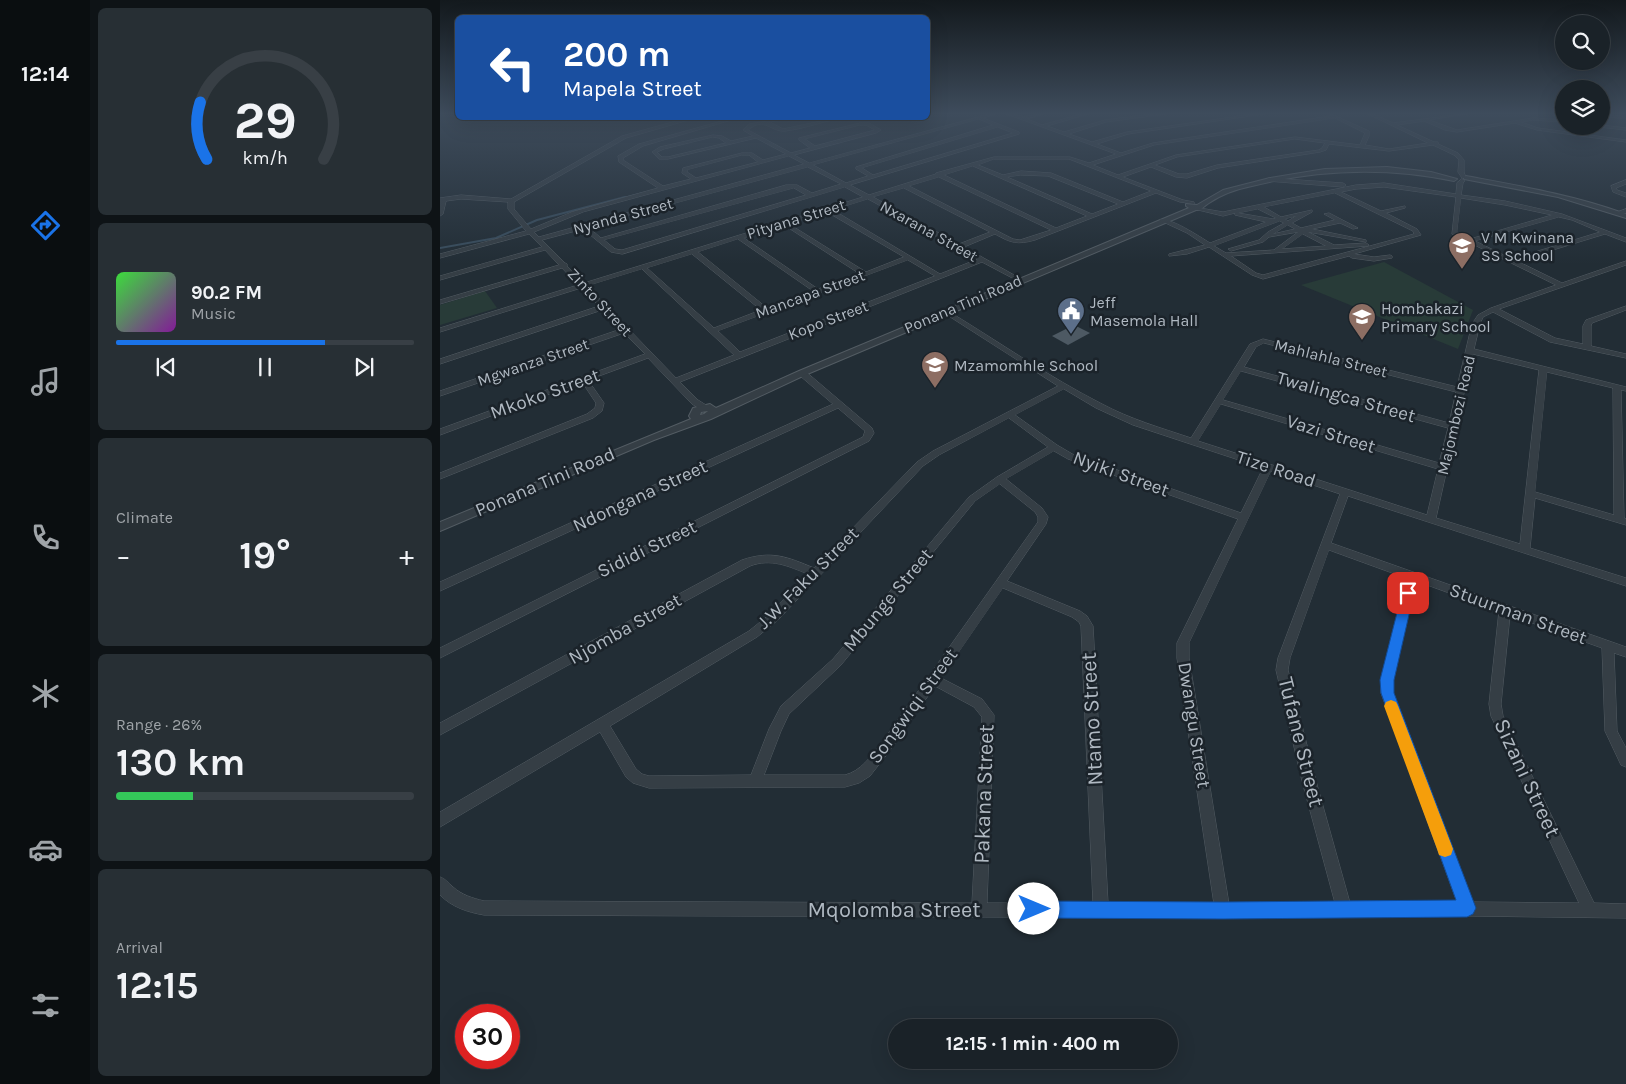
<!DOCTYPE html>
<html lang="en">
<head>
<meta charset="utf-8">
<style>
	body { margin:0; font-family:Karla,sans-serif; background:#272f34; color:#f1f3f6; height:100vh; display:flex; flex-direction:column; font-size:19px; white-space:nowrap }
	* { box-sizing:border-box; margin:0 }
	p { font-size:16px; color:#9fa4a8 }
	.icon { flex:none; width:28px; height:28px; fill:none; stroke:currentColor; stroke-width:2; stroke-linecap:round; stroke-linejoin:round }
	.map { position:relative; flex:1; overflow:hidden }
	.drawer { display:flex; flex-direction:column; gap:8px; padding:8px; background:#0e1316; width:350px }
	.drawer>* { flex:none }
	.top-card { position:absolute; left:15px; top:15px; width:475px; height:105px; border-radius:8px; box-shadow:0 5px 20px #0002,0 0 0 1px #383f45; background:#1a4fa0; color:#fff; overflow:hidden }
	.tools { position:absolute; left:1115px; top:15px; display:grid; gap:10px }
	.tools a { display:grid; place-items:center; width:55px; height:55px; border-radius:50%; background:#1a2228; box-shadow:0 5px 20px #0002,0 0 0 1px #383f45; font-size:25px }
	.speed { position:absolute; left:15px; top:1004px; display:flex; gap:10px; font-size:25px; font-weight:700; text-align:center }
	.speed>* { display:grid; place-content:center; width:65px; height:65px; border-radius:50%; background:#1a2228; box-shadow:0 5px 20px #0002,0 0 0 1px #383f45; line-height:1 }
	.speed .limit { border:8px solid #d22; background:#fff; color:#111 }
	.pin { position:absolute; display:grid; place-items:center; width:42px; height:42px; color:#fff; margin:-21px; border-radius:10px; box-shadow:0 2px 8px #0006 }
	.me { position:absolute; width:55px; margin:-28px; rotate:90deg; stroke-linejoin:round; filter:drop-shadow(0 0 4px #0008) }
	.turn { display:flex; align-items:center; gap:18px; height:105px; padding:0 25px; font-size:22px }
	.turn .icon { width:65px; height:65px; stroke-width:2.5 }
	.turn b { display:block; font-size:35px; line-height:42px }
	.big { font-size:38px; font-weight:700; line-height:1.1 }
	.drawer .tile { flex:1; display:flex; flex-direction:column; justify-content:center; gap:8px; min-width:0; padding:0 18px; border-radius:8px; background:#272f34 }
	.drawer .dial { align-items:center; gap:0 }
	.dial svg { height:130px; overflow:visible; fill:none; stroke:#383f45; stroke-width:7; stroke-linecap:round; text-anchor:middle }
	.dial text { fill:#f1f3f6; stroke:none }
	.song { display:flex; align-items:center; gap:15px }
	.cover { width:60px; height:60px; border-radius:8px; background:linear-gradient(135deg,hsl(120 70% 55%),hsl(290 70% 35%)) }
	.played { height:5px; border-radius:2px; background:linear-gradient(90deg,#1a73e8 70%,#383f45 70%) }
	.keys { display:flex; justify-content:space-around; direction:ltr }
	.heat { display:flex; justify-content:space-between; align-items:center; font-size:28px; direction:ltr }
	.charge { height:8px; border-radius:4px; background:linear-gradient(90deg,#34c759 26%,#383f45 0) }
	.trip { position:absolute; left:448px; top:1019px; width:290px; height:50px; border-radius:25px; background:#1a2228; box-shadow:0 5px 20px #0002,0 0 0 1px #383f45; font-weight:700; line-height:50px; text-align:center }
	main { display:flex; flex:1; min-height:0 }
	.tab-bar { display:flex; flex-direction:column; width:90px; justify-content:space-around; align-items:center; background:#0a0e10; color:#9fa4a8 }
	.tab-bar .icon { width:35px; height:35px }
	.tab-bar .on { color:#1a73e8 }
	.tab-bar b { font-size:22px; color:#f1f3f6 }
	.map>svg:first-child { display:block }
	.green { fill:#283b38 }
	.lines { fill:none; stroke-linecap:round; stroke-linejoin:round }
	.stream-far1 { stroke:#394d5d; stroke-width:1 }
	.stream { stroke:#394d5d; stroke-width:2 }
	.building { fill:#4d5963 }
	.minor-casing { stroke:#535c63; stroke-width:1 }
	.tertiary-casing { stroke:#535c63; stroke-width:2 }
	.minor { fill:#353e45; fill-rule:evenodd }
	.tertiary { fill:#353e45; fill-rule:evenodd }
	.route { fill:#1a73e8; stroke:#114b97 }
	.slow { fill:#f59e0b }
	.labels { text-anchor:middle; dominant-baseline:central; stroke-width:5; stroke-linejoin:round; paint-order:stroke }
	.far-street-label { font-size:16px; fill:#b0b9c2; stroke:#1b232a }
	.far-poi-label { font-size:16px; fill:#b0b9c2; stroke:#1b232a; text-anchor:start }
	.street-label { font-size:19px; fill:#b0b9c2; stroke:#1b232a }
	.near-street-label { font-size:22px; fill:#b0b9c2; stroke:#1b232a }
</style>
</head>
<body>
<main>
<nav class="tab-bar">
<b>12:14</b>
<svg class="icon on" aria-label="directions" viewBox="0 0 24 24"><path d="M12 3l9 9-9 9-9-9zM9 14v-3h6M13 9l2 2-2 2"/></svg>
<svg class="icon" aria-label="music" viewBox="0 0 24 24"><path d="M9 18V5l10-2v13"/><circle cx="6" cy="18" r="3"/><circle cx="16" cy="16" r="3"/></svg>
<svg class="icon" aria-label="phone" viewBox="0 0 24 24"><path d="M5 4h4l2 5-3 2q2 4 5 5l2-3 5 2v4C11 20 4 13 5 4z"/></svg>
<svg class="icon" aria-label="climate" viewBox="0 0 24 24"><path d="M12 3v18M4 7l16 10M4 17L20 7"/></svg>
<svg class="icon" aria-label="car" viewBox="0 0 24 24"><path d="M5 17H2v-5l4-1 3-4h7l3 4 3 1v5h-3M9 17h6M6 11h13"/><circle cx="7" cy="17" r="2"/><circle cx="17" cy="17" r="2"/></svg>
<svg class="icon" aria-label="filters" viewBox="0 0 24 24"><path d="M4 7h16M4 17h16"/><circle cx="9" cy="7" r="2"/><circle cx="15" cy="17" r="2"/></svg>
</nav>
<section class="drawer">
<div class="tile dial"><svg viewBox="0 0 100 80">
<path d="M14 69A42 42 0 1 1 86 69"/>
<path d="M14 69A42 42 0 0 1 10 34" stroke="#1a73e8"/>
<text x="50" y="56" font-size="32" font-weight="700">29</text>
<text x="50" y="72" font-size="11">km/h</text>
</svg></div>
<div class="tile">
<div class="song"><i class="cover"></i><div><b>90.2 FM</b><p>Music</p></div></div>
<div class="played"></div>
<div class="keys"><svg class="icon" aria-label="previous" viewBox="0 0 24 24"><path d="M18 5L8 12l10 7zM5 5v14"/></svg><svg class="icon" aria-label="pause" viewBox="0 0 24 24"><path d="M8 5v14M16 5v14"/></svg><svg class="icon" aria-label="next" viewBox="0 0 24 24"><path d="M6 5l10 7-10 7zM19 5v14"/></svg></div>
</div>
<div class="tile"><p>Climate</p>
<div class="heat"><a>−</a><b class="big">19°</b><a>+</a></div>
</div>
<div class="tile"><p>Range · 26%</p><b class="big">130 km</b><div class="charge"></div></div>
<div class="tile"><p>Arrival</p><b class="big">12:15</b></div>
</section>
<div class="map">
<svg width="1186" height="1084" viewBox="0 0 1186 1084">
	<rect width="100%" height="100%" fill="#222d35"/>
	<g class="green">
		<polygon points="944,262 1033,310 1018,349 861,285"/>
		<polygon points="45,291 57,308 0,325 0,305"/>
	</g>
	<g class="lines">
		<polyline class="stream-far1" points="181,198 205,192"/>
		<polyline class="stream" points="0,248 56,238 97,220 185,197"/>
	</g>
	<polygon class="building" points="634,325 650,333 628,345 612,336"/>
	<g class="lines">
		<defs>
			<g id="minor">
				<path d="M553,113H559L543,118L579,132V134L410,185L429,195L496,174V173L554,157H630L649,163L676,154L564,113H569L583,117L606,113L587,119L602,125L645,113H651L607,126L624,132L665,120L721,113H732L666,122L629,134L652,142L687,132L821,113H830L688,134L657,144L681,153L713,143L890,116L887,114L889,113L929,131V136L925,145L949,149L988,143L926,113H931L953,123L1031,113L989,120L1017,130L1093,118L1124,120V122L1093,120L1081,122L1098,128L1186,140V142L1097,130L1075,123L1017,132L1005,130L984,121L957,125L994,142H998V144L1018,153L1024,160V172L1026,178H1022L1018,172L1019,160L1014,155L993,145L949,151L889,144L886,150L880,152L778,168L747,178L736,177L711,167L683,177L743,200L754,202V204L740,202L716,193L595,240C577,245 571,243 555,234L524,247L583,280L578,281L542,262L240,382L258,400L266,405V409H260L252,404L208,358L148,380L164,403L162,411L153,418L0,479V473L147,414L155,408L156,403L142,382L0,435V429L205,354L184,333L0,396V391L181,329L162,310L0,364V359L159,306L141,288L0,332V328L138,285L122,268L0,304V300L119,265L105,250L0,280V276L102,247L89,234L0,258V254L86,231L68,209V202L21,199L6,201L3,214L0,216V198L21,195L71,199L182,136L247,118H252V119L186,138L74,202V209L91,229L132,212L218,188L179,162L178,156L199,144L293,118H298L203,146L183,158V160L223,186L251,179L242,173L243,168L302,153H312L323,160L346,154L316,138L228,159H219L212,152L220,147L273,135L282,136L291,141L313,136L303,130L309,124L346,118V119L330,122L343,129L396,118V119C379,123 362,129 345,131C330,132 325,116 308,130L351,153L370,148L359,140V138L420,123H429L441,130L436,133L354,155L369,163ZM895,118L925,133L920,145L855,137L736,155L678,175L653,165L714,145ZM539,119L553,125L416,167V169L428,176L406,183L373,165ZM420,125H426L435,130L375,146L365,139ZM558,127L573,133L433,175L422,168ZM273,137L279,138L286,143L228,157H222L217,152L224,149ZM855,139L885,143L882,148L879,150L777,165L747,174H739L715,165L737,157ZM302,155H309L318,162L256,178L247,172V170ZM349,156L364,164L99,237L94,232L143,212ZM554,159H629L711,191L683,202L611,173L581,171L563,175L538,165ZM533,166L647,216L616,228L504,175ZM368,167L401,184L372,193L357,185H346L161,238L148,227ZM581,175L608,176L678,204L652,214L567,177ZM499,177L611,230L580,240L573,239L469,186ZM405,187L423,197L144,283L127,266V264L125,263L102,240L143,229L171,252L182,254ZM354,188L366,195L182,250L175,249L164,240ZM464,188L550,232L519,244L433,197ZM428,199L538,259L500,274L393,210ZM387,212L464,257L426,272L349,224ZM344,225L420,274L378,289L304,238ZM298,239L373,291L327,308L258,252ZM252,254L321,310L274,328L207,268ZM468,260L495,276L300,352L278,331ZM202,269L294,355L236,378L147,286Z"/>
				<polygon points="1161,114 1186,117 1186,119 1161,116"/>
				<polygon points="1161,125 1186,128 1186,130 1159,127"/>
				<polygon points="829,178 903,183 906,185 903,187 827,181 827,179"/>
				<path d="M1022,179L1025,181L1023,183L1021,195L1065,201L1122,214L1186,238V242L1165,234L1077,261L1122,283L1186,261V265L1059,309L1115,338L1143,344V326L1146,320L1186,306V310L1152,323L1151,326V346L1186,354V358L1110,342L1053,312L1043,317L1040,324L1034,349L1186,387V391L1181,390L1184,518L1186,519V525L1095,498L1090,548L1186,578V586L908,496L891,543L1186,647V657L1174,653L1177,731L1186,748V767L1181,765L1165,731L1162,648L1070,615L1061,704L1063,716L1154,903L1186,904V918L1027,916L783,918L44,915C27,912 12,907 0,895V877C6,879 8,883 13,887C22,895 32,898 44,901L532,903L542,717L534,707L495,686L448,753L430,776L419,783L405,787L209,788L193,783L186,777L160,732L0,827V812L309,631L330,614L368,574C348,566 331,558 310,566L0,735V723L302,560C332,550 347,557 374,568L477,462L493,451L618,386L504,313V311H508C559,342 609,377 662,404C690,419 721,428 751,438L810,344L823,339L1017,387L1032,324L1038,315L1051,308L1116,285L1012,234L1016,197L944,187L916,189L901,192L941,211L965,206V208L946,213L977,229L981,235L914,254L934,257L950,255L952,256V258L934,261L912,258L909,256L823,279L812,275L769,247L747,254L729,256V254L765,245L747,233L719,220C729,216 760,237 770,243L826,222L795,215V213L783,216L754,209V207L783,212L916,185L944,183L1016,194L1017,183ZM895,193L973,231L974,234L823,275L816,273L791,256L928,246L929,245L926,243L894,245L868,232L926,242V240L872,229L900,223L913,229L918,228L889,213L884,214L895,220L861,228L852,223L872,212V210L841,217L824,207ZM1021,198L1065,205L1112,215L1030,239L1017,232ZM818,209L836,218L833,219L798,213ZM856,216L848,221L845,219ZM1119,217L1132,220L1160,232L1072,259L1035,241ZM840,221L844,223L828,232L819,240L788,249L791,251L823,242L829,237L858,232L834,250L786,253L774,246ZM848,225L855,229L833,234ZM863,234L886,246L842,249ZM824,343L1016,392L1009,423L804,367L816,347ZM1033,354L1099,370L1080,544L996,518L1024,393L1026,391L1025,389ZM801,371L1008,428L999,463L783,400ZM1107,372L1173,388L1174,515L1095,492ZM624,389L656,408L693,425L823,468L801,513L634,455L617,445L575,415ZM781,404L998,469L987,515L758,441ZM569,418L608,447L557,477L529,497L393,659L341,706L329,729L311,775L209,776L202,774L196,769L170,726L317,637L338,620L483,466L499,455ZM614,451L628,459L798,519L737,643V658L774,904L668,903L653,626L647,616L640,611L567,581L606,524L608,517L602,508L566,479ZM831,471L900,494L838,658L836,670L862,781L895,903L789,904L749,658V643ZM560,484L595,512L598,517V522L440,745C430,757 421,771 405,775H324L341,731L349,714L401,665L535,501ZM889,550L966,578L941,680V693L1017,902L910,903L876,781L848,670L850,658ZM976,581L1059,611L1049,704L1051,716L1139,903L1032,902L953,693V680ZM563,588L632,617L639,622L641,626L653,903H547L554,715L542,699L501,678Z"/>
				<polygon points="1186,180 1186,184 1176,188 1177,190 1186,193 1186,197 1173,192 1171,186"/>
				<polygon points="1186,209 1186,213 1178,215 1175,213"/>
				<polygon points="359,371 365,371 432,428 434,433 429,441 0,658 0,648 423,437 425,431 398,408 0,591 0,582 393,404 359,375"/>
			</g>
			<g id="tertiary">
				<path d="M947,167L991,172L1017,179L1014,181C947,167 879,169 812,186C797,189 782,194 769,203C764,206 762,210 756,210L365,375L271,419L214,440L0,531V522L251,419L249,416L253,408L270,404L276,408L359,371L749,208L746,206V204L757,205L783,190L830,178L885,169ZM268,411L264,414L260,415L261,412Z"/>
				<path d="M1026,176C1080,186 1134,195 1186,214V218L1118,197L1024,179V177Z"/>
			</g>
		</defs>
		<use href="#minor" class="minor-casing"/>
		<use href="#tertiary" class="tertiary-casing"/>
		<use href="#minor" class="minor"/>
		<use href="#tertiary" class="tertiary"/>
	</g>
	<linearGradient id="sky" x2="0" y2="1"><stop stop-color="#13191d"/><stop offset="0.43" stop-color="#3e4c5c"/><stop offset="1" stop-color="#3e4c5c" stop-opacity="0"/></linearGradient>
	<rect width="1186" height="264" fill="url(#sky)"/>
	<polygon class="route" points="968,589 972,590 974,593 954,680 954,693 1036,908 1033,914 1027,917 783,919 594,918 588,915 586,909 588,903 594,901 783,902 1016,900 941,693 940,680 962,593 964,590"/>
	<polygon class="slow" points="951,700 956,702 958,706 1013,849 1011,855 1005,857 999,855 997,849 944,706 946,702"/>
	<defs>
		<symbol id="school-pin" viewBox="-11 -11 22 30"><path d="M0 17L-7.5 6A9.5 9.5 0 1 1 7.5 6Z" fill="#8d6e63" stroke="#1b232a"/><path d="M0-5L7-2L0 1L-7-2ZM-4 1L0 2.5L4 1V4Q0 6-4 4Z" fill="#fff"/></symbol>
		<symbol id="civic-pin" viewBox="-11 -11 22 30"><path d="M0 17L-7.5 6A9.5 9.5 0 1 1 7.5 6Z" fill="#5c6f8a" stroke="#1b232a"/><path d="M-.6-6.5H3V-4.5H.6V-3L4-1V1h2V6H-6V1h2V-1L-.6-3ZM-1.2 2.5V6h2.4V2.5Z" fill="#fff"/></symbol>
	</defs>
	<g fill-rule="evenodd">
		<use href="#school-pin" x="1006" y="230" width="32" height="43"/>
		<use href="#civic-pin" x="615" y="295" width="32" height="43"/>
		<use href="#school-pin" x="906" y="301" width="32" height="43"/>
		<use href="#school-pin" x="479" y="349" width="32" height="43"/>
	</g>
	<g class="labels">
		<g class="far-street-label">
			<text transform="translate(183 216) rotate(-15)">Nyanda Street</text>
			<text transform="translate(356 219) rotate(-17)">Pityana Street</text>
			<text transform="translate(489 231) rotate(29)">Nxarana Street</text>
			<text transform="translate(370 294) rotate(-20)">Mancapa Street</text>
			<text transform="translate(160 302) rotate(47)">Zinto Street</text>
			<text transform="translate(523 304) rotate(-23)">Ponana Tini Road</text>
			<text transform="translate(388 320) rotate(-21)">Kopo Street</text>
			<text transform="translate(891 358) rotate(14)">Mahlahla Street</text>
			<text transform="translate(93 362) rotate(-19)">Mgwanza Street</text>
			<text transform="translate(1016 415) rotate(-77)">Majombozi Road</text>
		</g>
		<g class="far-poi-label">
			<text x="1041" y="237">V M Kwinana<tspan x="1041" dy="18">SS School</tspan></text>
			<text x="650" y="302">Jeff<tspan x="650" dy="18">Masemola Hall</tspan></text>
			<text x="941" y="308">Hombakazi<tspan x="941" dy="18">Primary School</tspan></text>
			<text x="514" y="365">Mzamomhle School</text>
		</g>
		<g class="street-label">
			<text transform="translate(105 394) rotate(-20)">Mkoko Street</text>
			<text transform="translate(906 397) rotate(16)">Twalingca Street</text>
			<text transform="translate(891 434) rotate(17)">Vazi Street</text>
			<text transform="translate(836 469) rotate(18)">Tize Road</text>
			<text transform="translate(681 474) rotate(20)">Nyiki Street</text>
			<text transform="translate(105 482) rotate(-23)">Ponana Tini Road</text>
			<text transform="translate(200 496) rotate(-25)">Ndongana Street</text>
			<text transform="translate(207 549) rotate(-26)">Sididi Street</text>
			<text transform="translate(368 578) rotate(-45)">J.W. Faku Street</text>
			<text transform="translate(448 600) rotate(-50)">Mbunge Street</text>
			<text transform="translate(1078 614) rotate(20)">Stuurman Street</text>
			<text transform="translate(185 629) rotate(-29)">Njomba Street</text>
			<text transform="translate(473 706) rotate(-54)">Songwiqi Street</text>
			<text transform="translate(754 725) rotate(81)">Dwangu Street</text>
		</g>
		<g class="near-street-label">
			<text transform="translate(652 719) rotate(-93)">Ntamo Street</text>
			<text transform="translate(861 742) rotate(76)">Tufane Street</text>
			<text transform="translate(1087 778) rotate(65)">Sizani Street</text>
			<text transform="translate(544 794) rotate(-88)">Pakana Street</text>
			<text x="454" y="910">Mqolomba Street</text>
		</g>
	</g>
</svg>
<div class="tools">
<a><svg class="icon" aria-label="search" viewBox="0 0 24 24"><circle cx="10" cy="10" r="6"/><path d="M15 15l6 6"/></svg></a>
<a><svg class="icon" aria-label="layers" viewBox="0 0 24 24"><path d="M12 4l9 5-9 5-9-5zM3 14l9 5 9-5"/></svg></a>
</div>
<div class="speed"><div class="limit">30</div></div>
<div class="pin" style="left:968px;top:593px;background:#d93025"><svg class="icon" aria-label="arrive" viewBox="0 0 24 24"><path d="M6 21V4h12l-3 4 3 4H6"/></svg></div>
<svg class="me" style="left:594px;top:909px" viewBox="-20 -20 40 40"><circle r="19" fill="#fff"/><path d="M0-13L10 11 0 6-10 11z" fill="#1a73e8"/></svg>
<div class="trip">12:15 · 1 min · 400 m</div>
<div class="top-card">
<div class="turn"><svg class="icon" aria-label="left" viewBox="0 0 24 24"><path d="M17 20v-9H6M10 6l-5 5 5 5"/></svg><div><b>200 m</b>Mapela Street</div></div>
</div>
</div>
</main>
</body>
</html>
